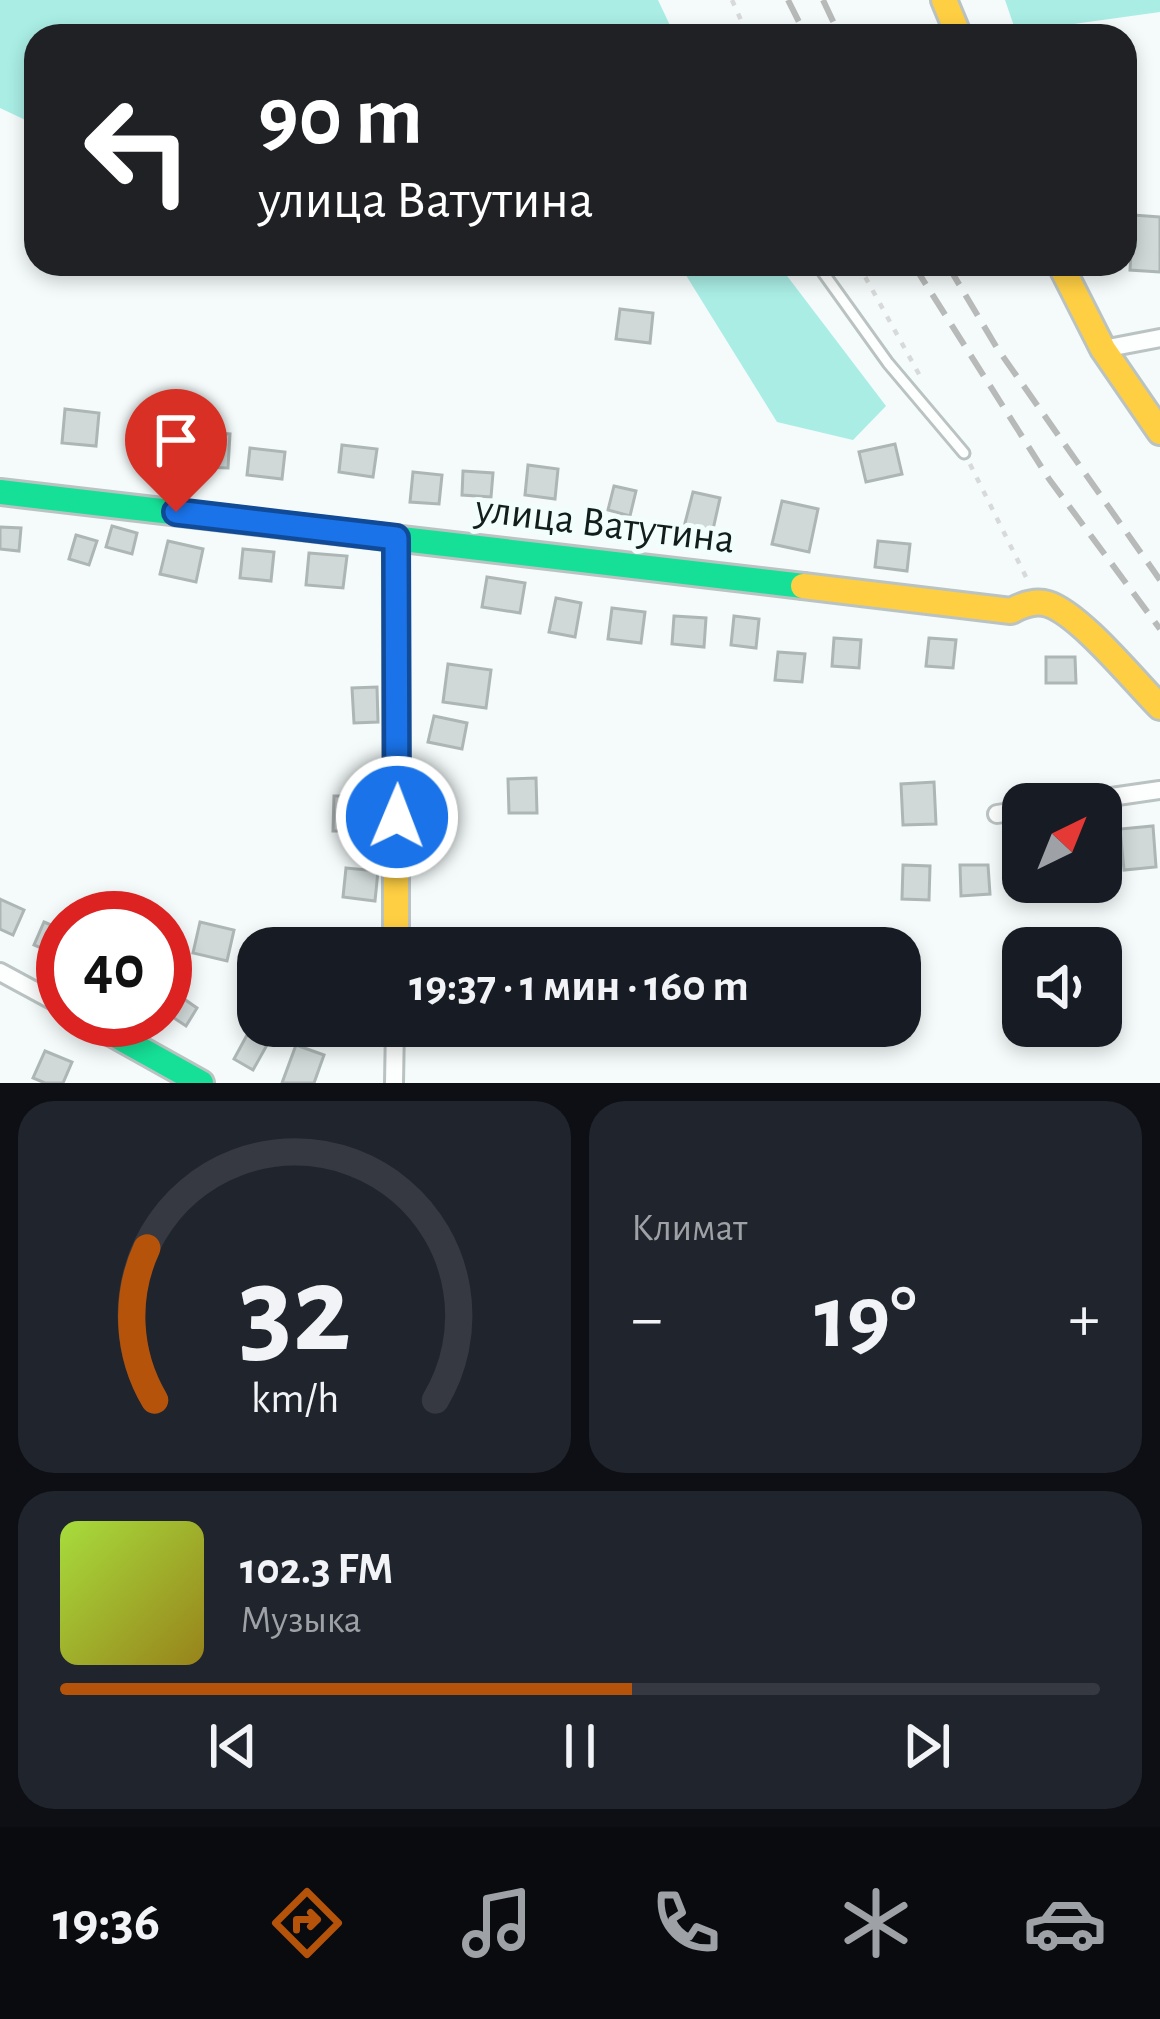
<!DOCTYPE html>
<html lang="ru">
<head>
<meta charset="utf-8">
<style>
	body { margin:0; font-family:"Alegreya Sans",sans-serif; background:#20242c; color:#f1f3f6; height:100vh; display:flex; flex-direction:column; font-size:45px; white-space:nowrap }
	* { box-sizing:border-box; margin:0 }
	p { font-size:39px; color:#9ea1a6 }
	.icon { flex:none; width:66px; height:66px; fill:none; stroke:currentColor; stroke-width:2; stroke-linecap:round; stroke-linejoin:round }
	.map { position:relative; height:1083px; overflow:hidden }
	.side { display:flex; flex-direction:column; gap:18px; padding:18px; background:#0d0f14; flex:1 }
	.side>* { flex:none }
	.guide { position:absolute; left:24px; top:24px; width:1113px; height:252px; border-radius:36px; box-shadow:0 6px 18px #0003; background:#202124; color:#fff; overflow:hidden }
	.needle { width:78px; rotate:43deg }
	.buttons { position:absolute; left:1002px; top:783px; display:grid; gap:24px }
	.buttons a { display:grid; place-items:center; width:120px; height:120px; border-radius:24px; background:#171b24; box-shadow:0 6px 18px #0003; font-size:60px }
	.speed { position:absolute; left:36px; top:891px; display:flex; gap:24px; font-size:60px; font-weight:700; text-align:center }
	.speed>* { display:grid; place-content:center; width:156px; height:156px; border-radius:50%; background:#171b24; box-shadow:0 6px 18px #0003; line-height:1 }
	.speed .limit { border:18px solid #d22; background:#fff; color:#111 }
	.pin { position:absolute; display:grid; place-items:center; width:102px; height:102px; color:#fff; margin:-123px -51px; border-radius:50% 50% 50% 0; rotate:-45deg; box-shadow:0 0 12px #0007 }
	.pin .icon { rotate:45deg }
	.me { position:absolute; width:132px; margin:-66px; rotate:1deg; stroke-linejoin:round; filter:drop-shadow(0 0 9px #0008) }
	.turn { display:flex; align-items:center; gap:42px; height:252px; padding:0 36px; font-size:54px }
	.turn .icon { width:156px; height:156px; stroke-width:2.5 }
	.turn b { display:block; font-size:84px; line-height:102px }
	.big { font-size:90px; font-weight:600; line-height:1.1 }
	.side .tile { flex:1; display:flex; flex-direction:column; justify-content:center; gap:18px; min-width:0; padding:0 42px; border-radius:36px; background:#20242c }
	.side .dial { align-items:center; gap:0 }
	.dial svg { height:312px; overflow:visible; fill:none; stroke:#363941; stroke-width:7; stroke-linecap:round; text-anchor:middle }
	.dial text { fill:#f1f3f6; stroke:none }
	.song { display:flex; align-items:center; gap:36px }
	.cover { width:144px; height:144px; border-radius:18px; background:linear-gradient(135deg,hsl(80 70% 55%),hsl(50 70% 35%)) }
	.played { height:12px; border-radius:6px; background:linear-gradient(90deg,#b45309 55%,#363941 55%) }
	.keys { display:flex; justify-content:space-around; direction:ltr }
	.heat { display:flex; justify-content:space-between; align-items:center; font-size:66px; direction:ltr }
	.side .tiles { flex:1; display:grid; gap:18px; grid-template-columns:1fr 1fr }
	.tile:last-child { grid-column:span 2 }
	.trip { position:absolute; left:237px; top:927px; width:684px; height:120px; border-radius:36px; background:#171b24; box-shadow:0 6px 18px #0003; font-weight:600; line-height:120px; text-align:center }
	.menu { display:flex; height:192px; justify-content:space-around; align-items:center; background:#090b0e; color:#9ea1a6 }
	.menu .icon { width:84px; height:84px }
	.menu .current { color:#b45309 }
	.menu b { font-size:54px; color:#f1f3f6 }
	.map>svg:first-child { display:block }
	.forest { fill:#a9ede5 }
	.building { fill:#d0d9d8; stroke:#adb6b5; stroke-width:3 }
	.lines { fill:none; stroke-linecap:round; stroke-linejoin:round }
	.lane-casing { stroke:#bac3c2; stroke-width:15 }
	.street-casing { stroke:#bac3c2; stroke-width:22 }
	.fast-casing { stroke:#bac3c2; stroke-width:30 }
	.slow-casing { stroke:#bac3c2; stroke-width:30 }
	.path { stroke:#d8dada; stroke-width:4.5; stroke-dasharray:6 9; stroke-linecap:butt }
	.lane { stroke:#fdfefe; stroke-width:9 }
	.street { stroke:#fdfefe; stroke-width:16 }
	.fast { stroke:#16e098; stroke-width:24 }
	.slow { stroke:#ffcf43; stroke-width:24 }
	.rail { stroke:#b8bab9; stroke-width:6; stroke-dasharray:24 12; stroke-linecap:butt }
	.route-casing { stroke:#114b97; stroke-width:30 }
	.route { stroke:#1a73e8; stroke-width:21 }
	.labels { text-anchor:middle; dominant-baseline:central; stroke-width:10; stroke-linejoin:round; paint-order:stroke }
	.street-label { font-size:42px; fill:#111e1c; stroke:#f1fefc }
</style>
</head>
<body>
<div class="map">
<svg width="1160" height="1083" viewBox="0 0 1160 1083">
	<rect width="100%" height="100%" fill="#f4fbfa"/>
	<g class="forest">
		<polygon points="0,0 658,0 675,36 36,36 36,125 0,108"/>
		<polygon points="1005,0 1160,0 1160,12 1016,32"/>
		<polygon points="679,264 778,264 886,406 853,440 777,422"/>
	</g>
	<g class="building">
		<polygon points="1133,215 1160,217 1160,272 1130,270"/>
		<polygon points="620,309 653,313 650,343 616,339"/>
		<polygon points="65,409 99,413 96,446 62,443"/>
		<polygon points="202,432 230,434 228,468 200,467"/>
		<polygon points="146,435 174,439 170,470 142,467"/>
		<polygon points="895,444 902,474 866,482 859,452"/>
		<polygon points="342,445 377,449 373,477 339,472"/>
		<polygon points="250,448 285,452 282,479 247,475"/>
		<polygon points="528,465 558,469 555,499 525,495"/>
		<polygon points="463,471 493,473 491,497 462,495"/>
		<polygon points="413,472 442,475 439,504 410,502"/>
		<polygon points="614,486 636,491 630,516 608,510"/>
		<polygon points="693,492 720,498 712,534 684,527"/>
		<polygon points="782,501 818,509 809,552 772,544"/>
		<polygon points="112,526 137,533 132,554 106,547"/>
		<polygon points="0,527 21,528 19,551 0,549"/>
		<polygon points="76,535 97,541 89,565 69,559"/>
		<polygon points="168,541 203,549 196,582 160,574"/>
		<polygon points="878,541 910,544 907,571 875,567"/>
		<polygon points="243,549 274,552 271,581 240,578"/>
		<polygon points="309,553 347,556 343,588 306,585"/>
		<polygon points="487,577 525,583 520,613 482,607"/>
		<polygon points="556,598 581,603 575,637 549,632"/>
		<polygon points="612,608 645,612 641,643 608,639"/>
		<polygon points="674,616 706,618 704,647 672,644"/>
		<polygon points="734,616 759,619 756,648 731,645"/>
		<polygon points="834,638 861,640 859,668 832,666"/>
		<polygon points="929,638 956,640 953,668 926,666"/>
		<polygon points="778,652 805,654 802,682 775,680"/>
		<polygon points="1046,657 1075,657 1076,683 1046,683"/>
		<polygon points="448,664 491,670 486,708 443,702"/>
		<polygon points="377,687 378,722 354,723 352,688"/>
		<polygon points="434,716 467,723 462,749 428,742"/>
		<polygon points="536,778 537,813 509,813 508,779"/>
		<polygon points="934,782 936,824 903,825 901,784"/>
		<polygon points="334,796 362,796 361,831 333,831"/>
		<polygon points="1153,826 1156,867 1124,870 1120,829"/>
		<polygon points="903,865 930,866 929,900 902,899"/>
		<polygon points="960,865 988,865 990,894 961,896"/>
		<polygon points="346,868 378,871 375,901 343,897"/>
		<polygon points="0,899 24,910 13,935 0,929"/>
		<polygon points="44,922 63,930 62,957 34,945"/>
		<polygon points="200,922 234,930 227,961 193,953"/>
		<polygon points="177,994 197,1008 186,1026 165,1012"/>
		<polygon points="247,1035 267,1045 253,1070 234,1059"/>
		<polygon points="296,1045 324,1055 314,1083 282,1083"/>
		<polygon points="45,1051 72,1062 63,1083 45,1083 33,1078"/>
	</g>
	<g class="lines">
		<defs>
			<polyline id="lane" points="817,264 888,363 964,453"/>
			<g id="street">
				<polyline points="1103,349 1160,338"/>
				<polyline points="1063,804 1160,790"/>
				<polyline points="997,814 1023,810"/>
				<polyline points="0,972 63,1006"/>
				<polyline points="394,1083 395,1026"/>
			</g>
			<g id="fast">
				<polyline points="0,492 803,586"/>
				<polyline points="88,1020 201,1083"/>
			</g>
			<g id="slow">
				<polyline points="944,0 959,36"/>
				<polyline points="1060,264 1103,349 1160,432"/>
				<polyline points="396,538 396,948"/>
				<path d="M803,586L1011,611C1022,605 1035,600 1048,604C1080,614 1134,681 1160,707"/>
			</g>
		</defs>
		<use href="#lane" class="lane-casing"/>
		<use href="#street" class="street-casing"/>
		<use href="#fast" class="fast-casing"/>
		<use href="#slow" class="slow-casing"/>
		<g class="path">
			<polyline points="732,0 748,36"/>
			<polyline points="858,264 920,376"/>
			<polyline points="970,464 1029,583"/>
		</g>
		<use href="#lane" class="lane"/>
		<use href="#street" class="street"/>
		<use href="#fast" class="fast"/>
		<use href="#slow" class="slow"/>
		<g class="rail">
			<polyline points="788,0 806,36"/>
			<polyline points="823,0 840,36"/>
			<polyline points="913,264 1049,479 1160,629"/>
			<polyline points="947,264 997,348 1160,580"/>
		</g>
	</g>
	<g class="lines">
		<defs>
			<polyline id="route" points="176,512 396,538 397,817"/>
		</defs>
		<use href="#route" class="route-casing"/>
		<use href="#route" class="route"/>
	</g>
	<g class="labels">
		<g class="street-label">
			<text transform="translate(605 524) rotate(7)">улица Ватутина</text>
		</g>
	</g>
</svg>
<div class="buttons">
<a><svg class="needle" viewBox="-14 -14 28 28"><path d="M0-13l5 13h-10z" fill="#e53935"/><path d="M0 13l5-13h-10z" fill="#9ea1a6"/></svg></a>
<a><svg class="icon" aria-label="sound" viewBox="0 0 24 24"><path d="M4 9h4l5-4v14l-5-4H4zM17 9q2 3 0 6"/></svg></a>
</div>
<div class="speed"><div class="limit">40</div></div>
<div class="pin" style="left:176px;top:512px;background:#d93025"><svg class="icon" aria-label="arrive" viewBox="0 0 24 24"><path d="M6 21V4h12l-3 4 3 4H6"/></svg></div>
<svg class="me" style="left:397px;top:817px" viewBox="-20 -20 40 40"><circle r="17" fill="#1a73e8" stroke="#fff" stroke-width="3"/><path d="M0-11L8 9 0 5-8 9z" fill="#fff"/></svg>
<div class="trip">19:37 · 1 мин · 160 m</div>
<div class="guide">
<div class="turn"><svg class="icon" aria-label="left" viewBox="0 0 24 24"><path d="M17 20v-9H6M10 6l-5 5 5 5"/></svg><div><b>90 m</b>улица Ватутина</div></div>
</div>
</div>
<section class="side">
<div class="tiles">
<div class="tile dial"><svg viewBox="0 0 100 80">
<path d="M14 69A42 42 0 1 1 86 69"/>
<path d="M14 69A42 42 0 0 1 12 30" stroke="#b45309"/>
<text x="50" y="56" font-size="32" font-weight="700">32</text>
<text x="50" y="72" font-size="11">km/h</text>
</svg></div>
<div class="tile"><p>Климат</p>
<div class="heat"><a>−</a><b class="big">19°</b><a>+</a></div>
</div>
<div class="tile">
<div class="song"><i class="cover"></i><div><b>102.3 FM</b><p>Музыка</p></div></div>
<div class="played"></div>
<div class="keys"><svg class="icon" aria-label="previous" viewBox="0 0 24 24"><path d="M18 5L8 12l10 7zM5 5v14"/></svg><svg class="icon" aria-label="pause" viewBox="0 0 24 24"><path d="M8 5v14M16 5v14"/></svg><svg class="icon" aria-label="next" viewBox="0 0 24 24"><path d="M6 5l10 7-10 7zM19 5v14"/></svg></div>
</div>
</div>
</section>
<nav class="menu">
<b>19:36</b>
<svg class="icon current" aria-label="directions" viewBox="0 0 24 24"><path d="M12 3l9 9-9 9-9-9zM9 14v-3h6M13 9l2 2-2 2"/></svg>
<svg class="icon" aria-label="music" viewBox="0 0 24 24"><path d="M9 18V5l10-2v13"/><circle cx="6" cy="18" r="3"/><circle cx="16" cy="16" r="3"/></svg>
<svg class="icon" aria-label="phone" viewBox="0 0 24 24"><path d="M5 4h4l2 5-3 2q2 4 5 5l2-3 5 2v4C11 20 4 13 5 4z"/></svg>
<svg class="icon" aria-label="climate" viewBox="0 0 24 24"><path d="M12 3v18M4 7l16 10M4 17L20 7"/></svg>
<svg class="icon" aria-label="car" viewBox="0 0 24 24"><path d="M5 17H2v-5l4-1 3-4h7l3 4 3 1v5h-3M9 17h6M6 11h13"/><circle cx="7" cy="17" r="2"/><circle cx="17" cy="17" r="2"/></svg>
</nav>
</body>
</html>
